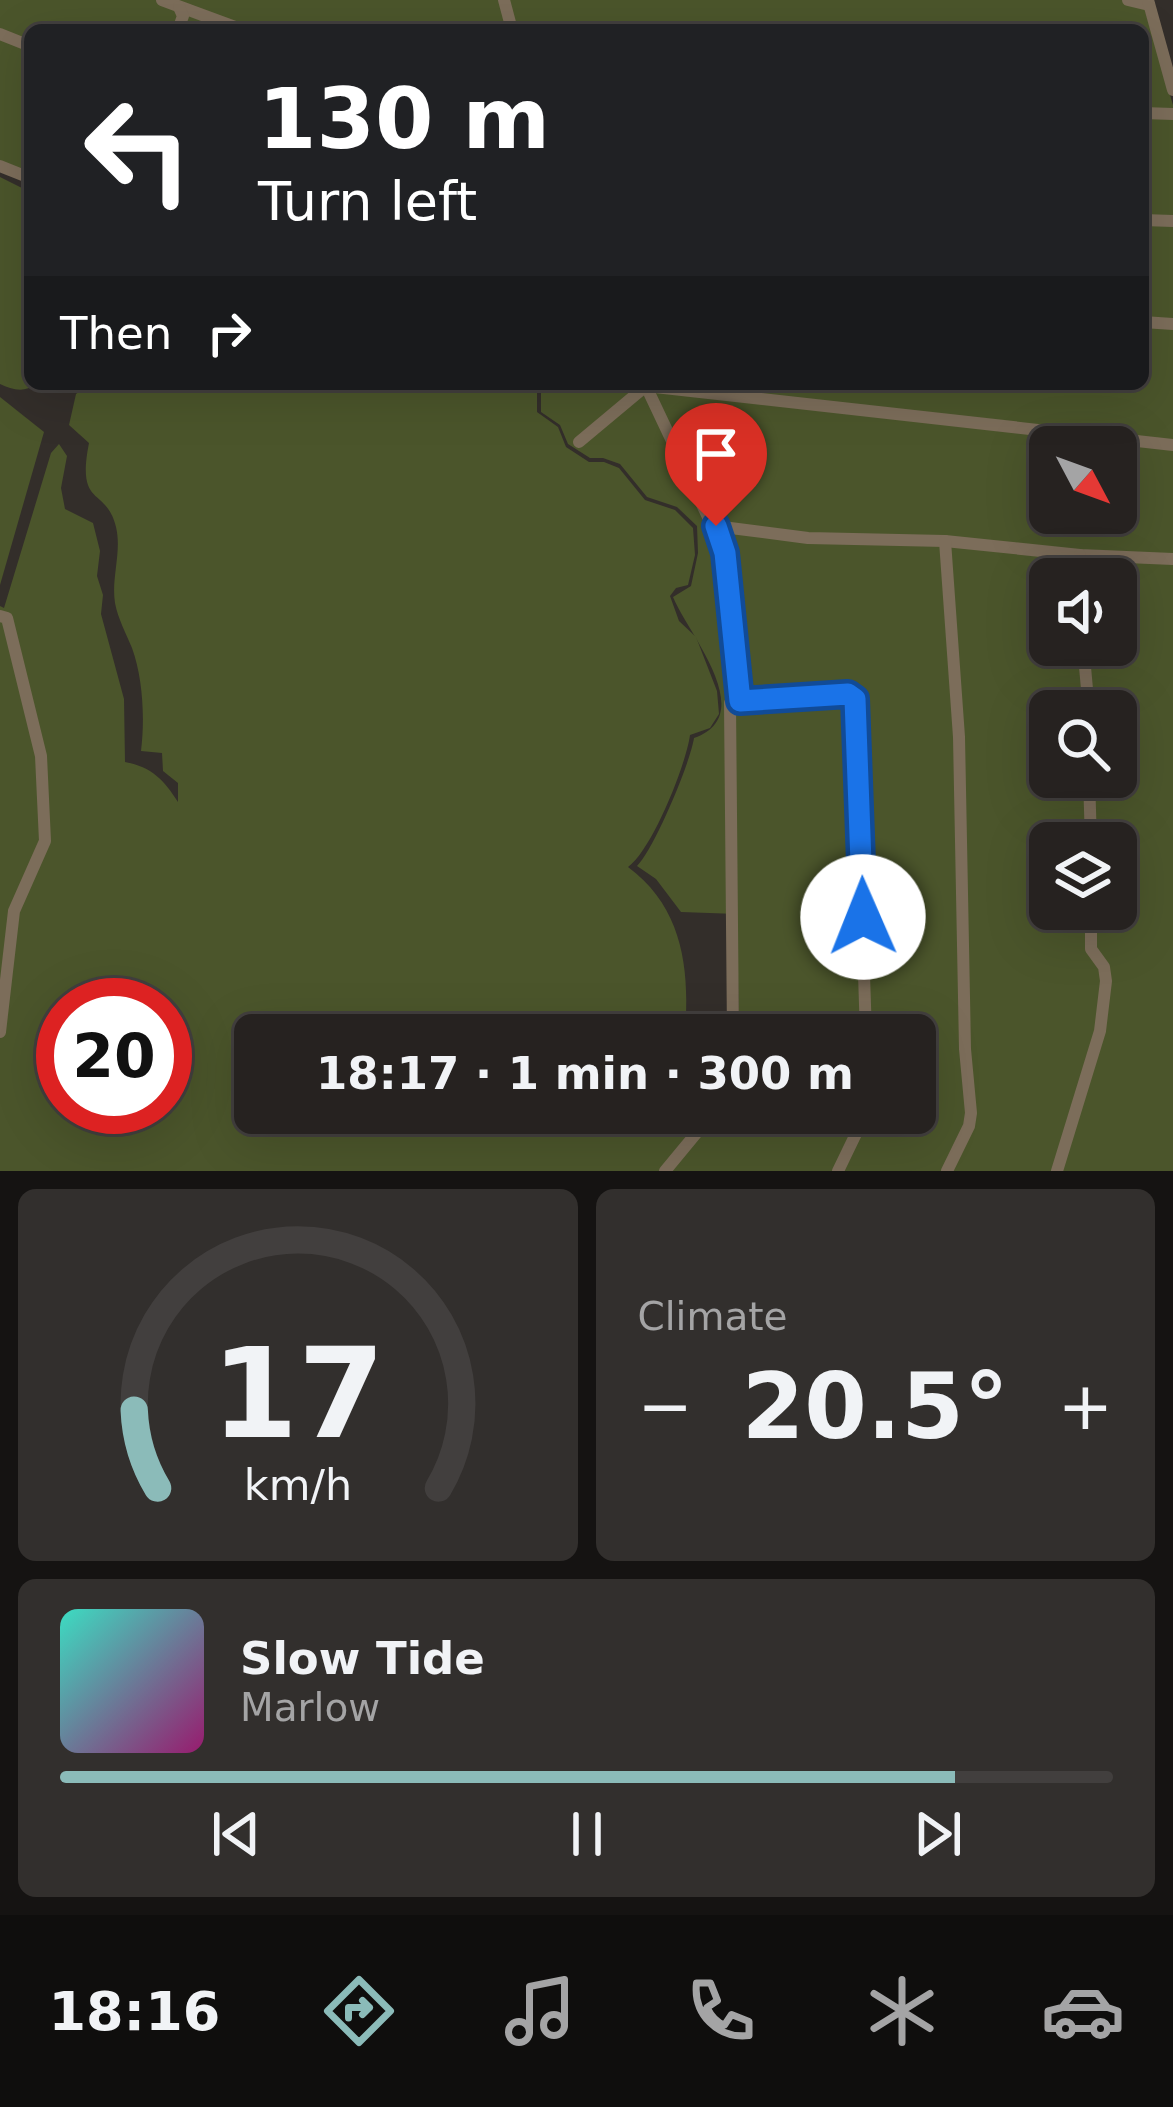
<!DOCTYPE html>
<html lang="en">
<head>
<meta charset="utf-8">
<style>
	body { margin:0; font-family:"DejaVu Sans",sans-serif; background:#322f2d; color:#f1f3f6; height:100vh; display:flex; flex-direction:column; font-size:45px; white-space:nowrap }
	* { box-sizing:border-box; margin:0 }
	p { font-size:39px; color:#a4a4a5 }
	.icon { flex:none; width:66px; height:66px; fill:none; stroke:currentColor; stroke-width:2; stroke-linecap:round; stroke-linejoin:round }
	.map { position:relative; height:1171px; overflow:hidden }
	.sheet { display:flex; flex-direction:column; gap:18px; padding:18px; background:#151312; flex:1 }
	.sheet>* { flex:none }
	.guide { position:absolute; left:24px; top:24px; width:1125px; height:366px; border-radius:18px; box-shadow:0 12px 48px #0002,0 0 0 3px #423f3e; background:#202124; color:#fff; overflow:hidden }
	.needle { width:78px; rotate:131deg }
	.buttons { position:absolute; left:1029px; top:426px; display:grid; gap:24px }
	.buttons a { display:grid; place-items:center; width:108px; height:108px; border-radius:18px; background:#262220; box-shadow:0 12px 48px #0002,0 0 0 3px #423f3e; font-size:60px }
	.speed { position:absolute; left:36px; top:978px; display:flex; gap:24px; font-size:60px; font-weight:700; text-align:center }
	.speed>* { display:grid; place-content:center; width:156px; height:156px; border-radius:50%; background:#262220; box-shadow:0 12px 48px #0002,0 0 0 3px #423f3e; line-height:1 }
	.speed .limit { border:18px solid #d22; background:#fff; color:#111 }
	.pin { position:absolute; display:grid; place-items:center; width:102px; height:102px; color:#fff; margin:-123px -51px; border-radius:50% 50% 50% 0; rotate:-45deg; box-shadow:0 0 12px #0007 }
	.pin .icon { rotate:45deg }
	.me { position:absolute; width:132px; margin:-66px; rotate:359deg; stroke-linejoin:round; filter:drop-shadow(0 0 9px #0008) }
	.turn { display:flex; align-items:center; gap:42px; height:252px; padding:0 36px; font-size:54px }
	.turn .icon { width:156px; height:156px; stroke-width:2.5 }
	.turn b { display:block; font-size:84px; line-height:102px }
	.then { display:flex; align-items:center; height:114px; padding:0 36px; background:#0003; gap:24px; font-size:45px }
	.big { font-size:90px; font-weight:700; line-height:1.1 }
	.sheet .widget { flex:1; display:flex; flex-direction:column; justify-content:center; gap:18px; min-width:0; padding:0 42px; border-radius:18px; background:#322f2d }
	.sheet .dial { align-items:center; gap:0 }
	.dial svg { height:312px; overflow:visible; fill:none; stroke:#423f3e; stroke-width:7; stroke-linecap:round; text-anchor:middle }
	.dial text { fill:#f1f3f6; stroke:none }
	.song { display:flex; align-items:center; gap:36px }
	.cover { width:144px; height:144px; border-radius:18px; background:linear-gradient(135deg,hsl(170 70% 55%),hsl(320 70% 35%)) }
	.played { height:12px; border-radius:6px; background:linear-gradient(90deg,#8bbbb9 85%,#423f3e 85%) }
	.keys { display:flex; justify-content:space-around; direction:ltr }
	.heat { display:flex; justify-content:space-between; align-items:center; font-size:66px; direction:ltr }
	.sheet .tiles { flex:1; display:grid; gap:18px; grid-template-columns:1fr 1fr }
	.widget:last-child { grid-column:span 2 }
	.trip { position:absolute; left:234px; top:1014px; width:702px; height:120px; border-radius:18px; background:#262220; box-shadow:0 12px 48px #0002,0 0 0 3px #423f3e; font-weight:700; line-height:120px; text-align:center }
	.dock { display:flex; height:192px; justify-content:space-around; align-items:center; background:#0f0e0d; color:#a4a4a5 }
	.dock .icon { width:84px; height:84px }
	.dock .active { color:#8bbbb9 }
	.dock b { font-size:54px; color:#f1f3f6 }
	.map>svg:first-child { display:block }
	.green { fill:#4b552b; fill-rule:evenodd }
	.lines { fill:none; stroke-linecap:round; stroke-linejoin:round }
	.minor { stroke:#7c6d5a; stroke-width:12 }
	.route-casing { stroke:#114b97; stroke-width:30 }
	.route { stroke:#1a73e8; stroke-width:21 }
</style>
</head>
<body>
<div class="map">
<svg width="1173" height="1171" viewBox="0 0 1173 1171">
	<rect width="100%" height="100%" fill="#332e2a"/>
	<g class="green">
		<path d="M0,0H1142L1173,105V1171H671L718,1113H915V1035H739L737,914L681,912L656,879L637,866C654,849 690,764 694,738C760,715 688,634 673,597L691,586L698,553L697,526L677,507L647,497L620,464L603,458H590L568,444L560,425L541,412V384H1143V30H30V174L0,162ZM1050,447H1116V513H1050ZM1050,579H1116V645H1050ZM1050,711H1116V777H1050ZM1050,843H1116V909H1050Z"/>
		<path d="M0,177L30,192V384H36C25,393 12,390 0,384Z"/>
		<path d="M89,384H195L214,390L209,384H537V412L558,427L566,447L589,462H604L619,468L645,500L675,510L693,528L695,555L688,585L676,588L670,596L679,621L696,637L717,691L719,714L710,728L690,735C686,765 652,850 628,867C682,907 690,967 685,1031L696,1035H255V1113H704L660,1171H0V606L4,608L51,453L59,444L67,456L61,488L65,509L93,523L100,551L97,576L103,595L101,614L124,699L125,762C152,767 164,780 178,802V783L163,771L162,753L141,751C145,719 143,678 132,648C126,633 118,619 115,603C111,578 122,552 116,527C106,486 76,509 89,443L69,425L76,394ZM63,1005H165V1107H63Z"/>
		<polygon points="0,397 44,432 0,585"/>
	</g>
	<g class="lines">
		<g class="minor">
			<polyline points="162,0 243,30"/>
			<polyline points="504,0 512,30"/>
			<polyline points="1128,0 1149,5"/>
			<polyline points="1148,0 1173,90"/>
			<polyline points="178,30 183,16 179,7"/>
			<polyline points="0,34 30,46"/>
			<polyline points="1143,113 1173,114"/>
			<polyline points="0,166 30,178"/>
			<polyline points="1143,220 1173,221"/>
			<polyline points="1143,322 1173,324"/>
			<polyline points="645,384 725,553 739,701 730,703 733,1035"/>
			<polyline points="579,442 646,386 1173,445"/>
			<polyline points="715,526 808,538 945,541 1080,555 1173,559"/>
			<polyline points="945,541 959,737 965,1049 971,1113 969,1126 947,1171"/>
			<polyline points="1077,579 1080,555"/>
			<polyline points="0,616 7,618 41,756 45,841 14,911 0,1032"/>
			<polyline points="1083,645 1089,711"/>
			<polyline points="739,701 848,693 855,699 866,1035"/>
			<polyline points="1089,777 1091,843"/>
			<polyline points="665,1171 713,1113"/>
			<polyline points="838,1171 866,1113"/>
			<polyline points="1057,1171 1100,1031 1106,981 1104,967 1091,949 1091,909"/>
		</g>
	</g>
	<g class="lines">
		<defs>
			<polyline id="route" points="716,526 725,553 740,701 848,694 855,699 863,917"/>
		</defs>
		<use href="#route" class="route-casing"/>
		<use href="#route" class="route"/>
	</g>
</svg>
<div class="buttons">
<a><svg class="needle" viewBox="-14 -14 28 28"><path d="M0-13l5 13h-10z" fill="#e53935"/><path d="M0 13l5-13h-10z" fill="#a4a4a5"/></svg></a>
<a><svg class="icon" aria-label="sound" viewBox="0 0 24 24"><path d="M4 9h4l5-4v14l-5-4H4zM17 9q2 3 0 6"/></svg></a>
<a><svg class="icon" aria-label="search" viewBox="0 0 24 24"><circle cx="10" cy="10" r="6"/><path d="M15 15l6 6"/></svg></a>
<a><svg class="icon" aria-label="layers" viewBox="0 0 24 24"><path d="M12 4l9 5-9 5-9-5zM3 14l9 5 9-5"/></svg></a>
</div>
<div class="speed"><div class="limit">20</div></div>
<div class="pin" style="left:716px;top:526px;background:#d93025"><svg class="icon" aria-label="arrive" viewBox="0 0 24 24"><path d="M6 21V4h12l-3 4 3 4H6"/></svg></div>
<svg class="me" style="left:863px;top:917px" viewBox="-20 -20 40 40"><circle r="19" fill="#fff"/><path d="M0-13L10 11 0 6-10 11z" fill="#1a73e8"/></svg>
<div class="trip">18:17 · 1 min · 300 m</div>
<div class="guide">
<div class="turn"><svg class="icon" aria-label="left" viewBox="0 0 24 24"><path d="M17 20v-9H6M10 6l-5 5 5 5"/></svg><div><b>130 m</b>Turn left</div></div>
<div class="then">Then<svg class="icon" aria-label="right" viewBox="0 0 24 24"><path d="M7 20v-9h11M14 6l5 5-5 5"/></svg></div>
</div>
</div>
<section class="sheet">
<div class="tiles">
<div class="widget dial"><svg viewBox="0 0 100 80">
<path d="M14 69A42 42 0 1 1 86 69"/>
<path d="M14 69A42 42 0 0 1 8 49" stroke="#8bbbb9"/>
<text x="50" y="56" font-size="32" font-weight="700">17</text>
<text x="50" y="72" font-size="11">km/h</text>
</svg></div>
<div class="widget"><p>Climate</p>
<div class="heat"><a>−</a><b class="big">20.5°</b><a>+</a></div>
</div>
<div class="widget">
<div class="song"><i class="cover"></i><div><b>Slow Tide</b><p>Marlow</p></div></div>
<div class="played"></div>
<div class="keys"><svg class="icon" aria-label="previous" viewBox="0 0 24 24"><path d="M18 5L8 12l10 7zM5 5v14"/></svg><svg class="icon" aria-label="pause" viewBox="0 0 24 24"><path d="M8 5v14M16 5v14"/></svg><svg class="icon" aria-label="next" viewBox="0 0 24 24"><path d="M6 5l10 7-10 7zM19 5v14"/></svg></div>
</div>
</div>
</section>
<nav class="dock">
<b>18:16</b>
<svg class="icon active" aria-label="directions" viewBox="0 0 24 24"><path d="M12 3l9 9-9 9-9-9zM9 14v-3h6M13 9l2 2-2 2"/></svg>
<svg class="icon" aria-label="music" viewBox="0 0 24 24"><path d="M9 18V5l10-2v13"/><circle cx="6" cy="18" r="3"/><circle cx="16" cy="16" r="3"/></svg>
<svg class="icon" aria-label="phone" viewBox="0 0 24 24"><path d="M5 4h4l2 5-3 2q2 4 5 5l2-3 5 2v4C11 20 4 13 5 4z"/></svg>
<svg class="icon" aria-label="climate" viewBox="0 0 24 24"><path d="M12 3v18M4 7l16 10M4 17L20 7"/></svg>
<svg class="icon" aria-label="car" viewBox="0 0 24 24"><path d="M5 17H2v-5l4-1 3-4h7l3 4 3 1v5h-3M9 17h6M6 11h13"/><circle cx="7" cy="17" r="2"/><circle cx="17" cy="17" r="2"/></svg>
</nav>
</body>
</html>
